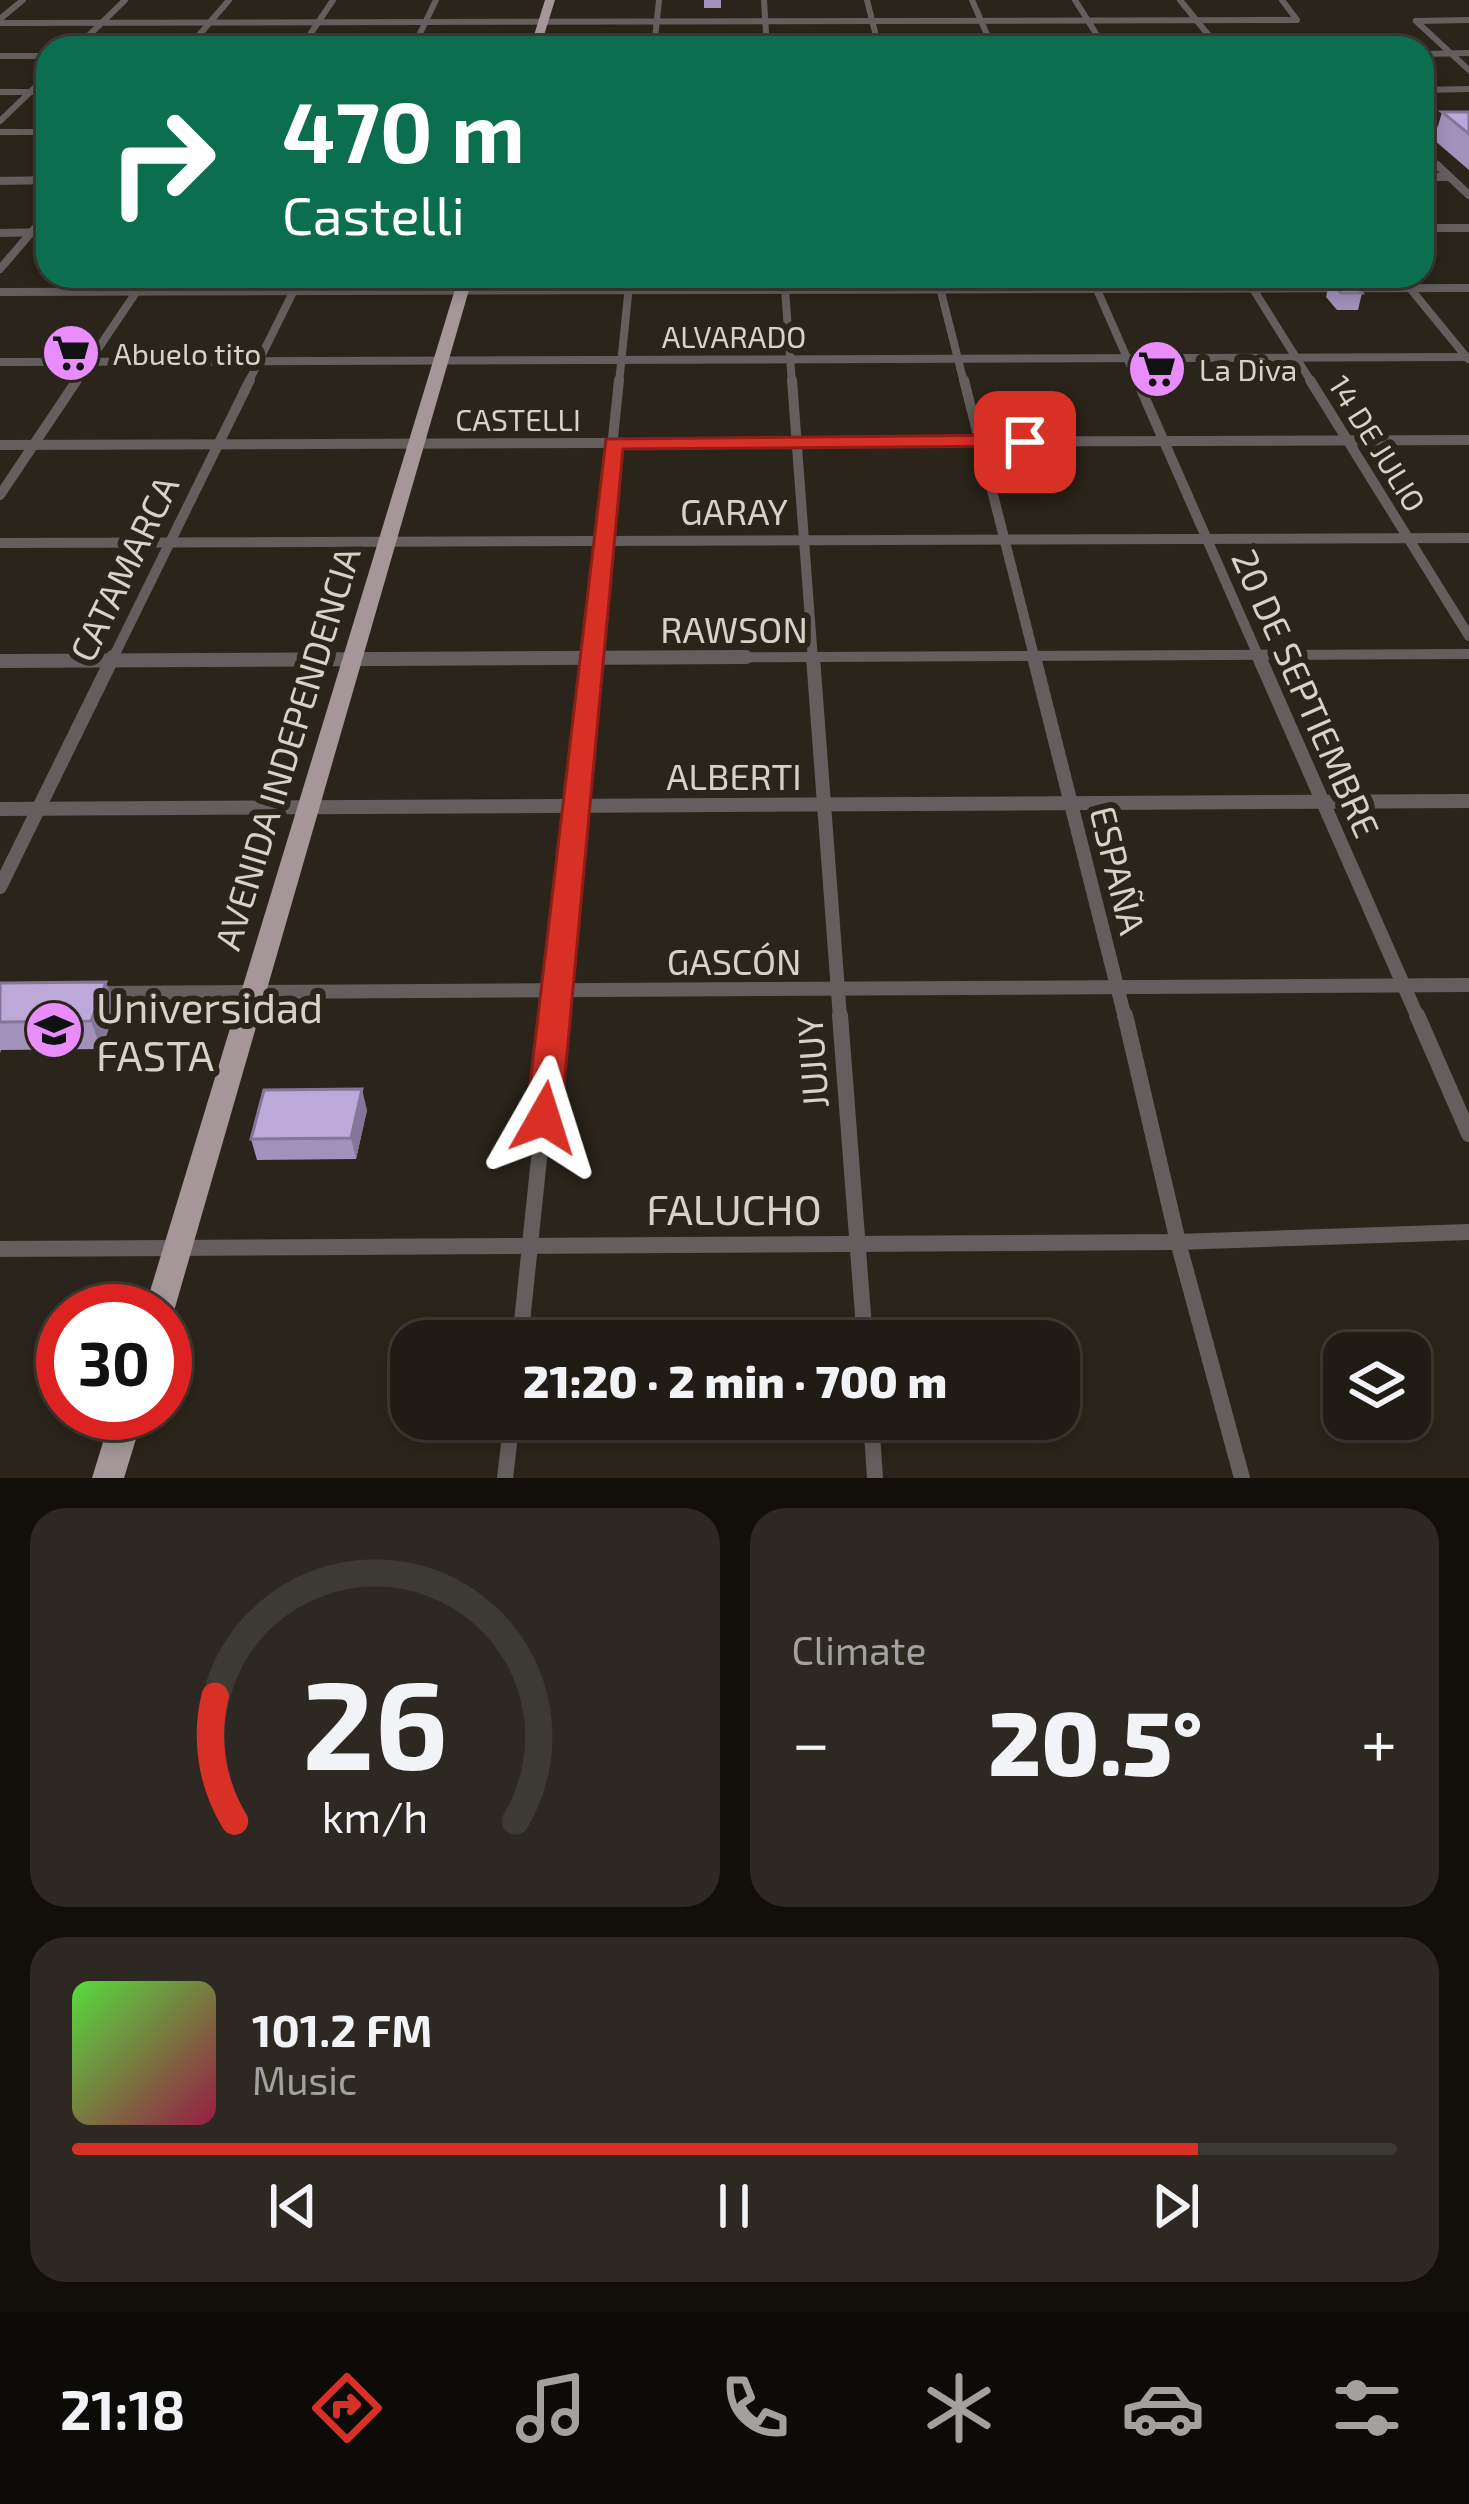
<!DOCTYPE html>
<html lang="en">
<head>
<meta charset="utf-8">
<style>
	body { margin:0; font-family:"Exo 2",sans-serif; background:#2d2822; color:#f1f3f6; height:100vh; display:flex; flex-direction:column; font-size:45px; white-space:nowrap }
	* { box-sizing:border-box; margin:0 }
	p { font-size:39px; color:#a2a1a0 }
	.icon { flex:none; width:66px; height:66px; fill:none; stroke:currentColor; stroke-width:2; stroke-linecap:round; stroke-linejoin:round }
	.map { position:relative; height:1478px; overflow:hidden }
	.sheet { display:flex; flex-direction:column; gap:30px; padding:30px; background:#120f0b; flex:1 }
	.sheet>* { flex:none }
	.guide { position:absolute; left:36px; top:36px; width:1398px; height:252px; border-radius:36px; box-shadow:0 6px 18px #0003,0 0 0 3px #3d3934; background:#0b6e4f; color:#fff; overflow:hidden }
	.fabs { position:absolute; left:1323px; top:1332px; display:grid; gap:24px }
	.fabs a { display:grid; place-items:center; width:108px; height:108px; border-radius:24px; background:#201b14; box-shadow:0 6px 18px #0003,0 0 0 3px #3d3934; font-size:60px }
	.speed { position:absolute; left:36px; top:1284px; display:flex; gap:24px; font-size:60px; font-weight:700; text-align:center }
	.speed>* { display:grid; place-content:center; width:156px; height:156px; border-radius:50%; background:#201b14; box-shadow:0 6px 18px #0003,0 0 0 3px #3d3934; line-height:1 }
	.speed .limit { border:18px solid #d22; background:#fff; color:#111 }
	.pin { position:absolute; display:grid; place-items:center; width:102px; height:102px; color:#fff; margin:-51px; border-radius:24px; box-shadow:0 6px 18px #0006 }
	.me { position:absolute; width:132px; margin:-66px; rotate:6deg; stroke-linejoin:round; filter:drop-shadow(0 0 9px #0008) }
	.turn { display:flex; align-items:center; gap:42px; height:252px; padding:0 48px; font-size:54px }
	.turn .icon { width:156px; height:156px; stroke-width:2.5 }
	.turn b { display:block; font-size:84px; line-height:102px }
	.big { font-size:90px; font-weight:800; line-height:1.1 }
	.sheet .card { flex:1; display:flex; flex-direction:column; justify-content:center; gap:18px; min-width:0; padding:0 42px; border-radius:36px; background:#2d2822 }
	.sheet .dial { align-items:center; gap:0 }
	.dial svg { height:312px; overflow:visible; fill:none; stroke:#3d3934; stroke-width:7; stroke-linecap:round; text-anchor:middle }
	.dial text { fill:#f1f3f6; stroke:none }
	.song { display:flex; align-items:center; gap:36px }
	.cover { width:144px; height:144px; border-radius:18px; background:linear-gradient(135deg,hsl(110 70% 55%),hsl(340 70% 35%)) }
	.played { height:12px; border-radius:6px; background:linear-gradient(90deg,#d93025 85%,#3d3934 85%) }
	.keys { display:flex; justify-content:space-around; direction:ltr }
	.heat { display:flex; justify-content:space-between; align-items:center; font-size:66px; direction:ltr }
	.sheet .tiles { flex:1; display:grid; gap:30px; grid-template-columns:1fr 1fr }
	.card:last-child { grid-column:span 2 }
	.trip { position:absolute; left:390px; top:1320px; width:690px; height:120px; border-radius:36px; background:#201b14; box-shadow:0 6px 18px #0003,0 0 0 3px #3d3934; font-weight:800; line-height:120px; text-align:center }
	.dock { display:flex; height:192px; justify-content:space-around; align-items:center; background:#0d0b08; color:#a2a1a0 }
	.dock .icon { width:84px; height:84px }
	.dock .selected { color:#d93025 }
	.dock b { font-size:54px; color:#f1f3f6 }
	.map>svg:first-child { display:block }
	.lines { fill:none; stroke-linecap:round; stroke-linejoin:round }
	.street-far4 { stroke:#655e5f; stroke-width:6 }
	.street-far3 { stroke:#655e5f; stroke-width:8 }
	.street-far2 { stroke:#655e5f; stroke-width:10 }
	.street-far1 { stroke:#655e5f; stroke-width:14 }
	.street { stroke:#655e5f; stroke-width:16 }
	.primary { fill:#a59799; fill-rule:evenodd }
	.wall { fill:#a291bb }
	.shaded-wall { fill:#847699 }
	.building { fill:#bca9da; stroke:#847699; stroke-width:3 }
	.route { fill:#d93025; stroke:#8d1f18; stroke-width:3 }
	.labels { text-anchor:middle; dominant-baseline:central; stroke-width:12; stroke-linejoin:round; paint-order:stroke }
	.far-street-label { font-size:30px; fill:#d6d1cb; stroke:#2a241a }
	.far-poi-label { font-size:30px; fill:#d6d1cb; stroke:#2a241a; text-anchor:start }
	.street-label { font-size:36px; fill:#d6d1cb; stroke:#2a241a }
	.near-poi-label { font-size:42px; fill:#d6d1cb; stroke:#2a241a; text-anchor:start }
	.near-street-label { font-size:42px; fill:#d6d1cb; stroke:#2a241a }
</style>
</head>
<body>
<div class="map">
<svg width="1469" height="1478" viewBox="0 0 1469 1478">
	<rect width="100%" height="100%" fill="#2a241a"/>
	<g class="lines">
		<g class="street-far4">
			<polyline points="764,0 767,48"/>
			<polyline points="867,0 879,48"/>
			<polyline points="972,0 993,48"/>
			<polyline points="1075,0 1105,48"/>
			<polyline points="1180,0 1219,48"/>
			<polyline points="0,19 23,0"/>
			<polyline points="1416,21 1469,70"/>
			<polyline points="1416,21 1469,20"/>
			<polyline points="0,23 1297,20 1282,0"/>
			<polyline points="76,48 125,0"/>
			<polyline points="188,48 229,0"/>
			<polyline points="301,48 333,0"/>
			<polyline points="413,48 436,0"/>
			<polyline points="654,48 659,0"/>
			<polyline points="1422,54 1469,53"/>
			<polyline points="0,56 48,56"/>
			<polyline points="1422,90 1469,89"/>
			<polyline points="0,92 48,92"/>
			<polyline points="0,121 48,75"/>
			<polyline points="1422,129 1469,129"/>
			<polyline points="0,132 48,132"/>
			<polyline points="1422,151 1440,168"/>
		</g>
		<g class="street-far3">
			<polyline points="1437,165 1469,195"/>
			<polyline points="1422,177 1449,177"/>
			<polyline points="0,181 48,180"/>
			<polyline points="1422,228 1469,228"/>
			<polyline points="0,233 48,232"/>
			<polyline points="0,269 48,213"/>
			<polyline points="784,276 792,383"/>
			<polyline points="937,276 964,383"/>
			<polyline points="1091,276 1138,383"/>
			<polyline points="1245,276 1312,383"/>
			<polyline points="1400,276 1468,359"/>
			<polyline points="0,292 1469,288"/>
			<polyline points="0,362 1469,357"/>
			<polyline points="75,383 147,276"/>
			<polyline points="248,383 301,276"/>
			<polyline points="619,383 630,276"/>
		</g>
		<g class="street-far2">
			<polyline points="792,380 813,660"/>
			<polyline points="964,380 1035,660"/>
			<polyline points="1137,380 1260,660"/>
			<polyline points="1310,380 1469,636"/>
			<polyline points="0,445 1469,440"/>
			<polyline points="0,495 77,380"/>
			<polyline points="0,543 1469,538"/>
			<polyline points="112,660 250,380"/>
			<polyline points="116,660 1469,654"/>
			<polyline points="590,660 619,380"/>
		</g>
		<g class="street-far1">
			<polyline points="813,657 840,1018"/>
			<polyline points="1034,657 1125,1018"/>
			<polyline points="1259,657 1418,1018"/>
			<polyline points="0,661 746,657"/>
			<polyline points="0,809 1469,801"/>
			<polyline points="0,887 113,657"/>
			<polyline points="97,993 1469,985"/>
			<polyline points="553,1018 591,657"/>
		</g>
		<g class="street">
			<polyline points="840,1015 865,1341"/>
			<polyline points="1125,1015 1178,1242 1242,1478"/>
			<polyline points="1417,1015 1469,1134"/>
			<polyline points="0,1249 1178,1242 1469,1232"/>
			<polyline points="520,1341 554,1015"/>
			<polyline points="871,1419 875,1478"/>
			<polyline points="505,1478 512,1419"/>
		</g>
		<g class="primary">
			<polygon points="545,0 555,0 540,48 530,48"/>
			<polygon points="459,276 473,276 174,1311 165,1322 165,1311 144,1311"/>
			<polygon points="112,1413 144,1413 124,1478 92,1478"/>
		</g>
	</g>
	<g class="wall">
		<rect x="704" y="0" width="17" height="8"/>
		<polygon points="1442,112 1469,112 1469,170 1434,140"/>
		<polygon points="1330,280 1362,293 1358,310 1337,310 1326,297"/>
		<polygon points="106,982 116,1010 101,1049 1,1050 0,1053 0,983"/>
		<polygon points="367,1110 356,1159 257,1160 251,1139"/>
	</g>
	<g class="shaded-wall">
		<polygon points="106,982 116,1010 101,1049 91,1021"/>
		<polygon points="362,1089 367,1110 356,1159 351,1138"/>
	</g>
	<g class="building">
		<polygon points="1442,112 1469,112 1469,134"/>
		<polygon points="1330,280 1352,280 1362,293 1341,293"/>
		<polygon points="106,982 91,1021 0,1022 0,983"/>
		<polygon points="362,1089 351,1138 251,1139 264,1090"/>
	</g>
	<polygon class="route" points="1025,435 1033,437 1033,446 623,449 561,1118 556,1128 544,1132 531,1128 526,1118 606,439"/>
	<defs>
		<symbol id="supermarket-disc" viewBox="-11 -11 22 22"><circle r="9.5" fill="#e98dfd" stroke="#2a241a"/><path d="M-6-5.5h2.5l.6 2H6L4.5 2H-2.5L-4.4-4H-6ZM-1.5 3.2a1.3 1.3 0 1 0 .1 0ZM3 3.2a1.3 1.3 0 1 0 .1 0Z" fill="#111"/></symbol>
		<symbol id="university-disc" viewBox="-11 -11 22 22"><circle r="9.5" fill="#e98dfd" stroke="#2a241a"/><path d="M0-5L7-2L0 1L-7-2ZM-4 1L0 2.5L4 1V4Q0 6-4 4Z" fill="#111"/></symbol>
	</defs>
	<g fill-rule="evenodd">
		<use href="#supermarket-disc" x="38" y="320" width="66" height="66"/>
		<use href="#supermarket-disc" x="1124" y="336" width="66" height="66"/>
		<use href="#university-disc" x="21" y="997" width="66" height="66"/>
	</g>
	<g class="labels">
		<g class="far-street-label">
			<text x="734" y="336">ALVARADO</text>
			<text x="518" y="419">CASTELLI</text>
			<text transform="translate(1378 443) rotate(58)">14 DE JULIO</text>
		</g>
		<g class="far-poi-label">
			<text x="113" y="353">Abuelo tito</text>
			<text x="1199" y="369">La Diva</text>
		</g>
		<g class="street-label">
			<text x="734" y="510">GARAY</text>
			<text transform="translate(123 568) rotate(-64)">CATAMARCA</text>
			<text x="734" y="628">RAWSON</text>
			<text transform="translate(1307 693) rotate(66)">20 DE SEPTIEMBRE</text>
			<text transform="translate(286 748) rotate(-73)">AVENIDA INDEPENDENCIA</text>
			<text x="734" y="775">ALBERTI</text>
			<text transform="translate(1119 870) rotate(76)">ESPAÑA</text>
			<text x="734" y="960">GASCÓN</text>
			<text transform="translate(811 1062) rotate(-94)">JUJUY</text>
		</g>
		<g class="near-poi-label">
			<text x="96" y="1006">Universidad<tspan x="96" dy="48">FASTA</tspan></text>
		</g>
		<g class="near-street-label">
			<text x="734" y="1208">FALUCHO</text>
		</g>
	</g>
</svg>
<div class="fabs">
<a><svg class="icon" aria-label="layers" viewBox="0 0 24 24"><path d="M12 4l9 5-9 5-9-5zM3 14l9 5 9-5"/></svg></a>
</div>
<div class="speed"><div class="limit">30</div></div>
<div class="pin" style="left:1025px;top:442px;background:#d93025"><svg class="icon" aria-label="arrive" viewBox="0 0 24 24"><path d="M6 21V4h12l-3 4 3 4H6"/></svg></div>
<svg class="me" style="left:544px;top:1118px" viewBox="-20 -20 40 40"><path d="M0-17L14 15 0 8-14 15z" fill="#d93025" stroke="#fff" stroke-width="4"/></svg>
<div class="trip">21:20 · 2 min · 700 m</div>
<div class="guide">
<div class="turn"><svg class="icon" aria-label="right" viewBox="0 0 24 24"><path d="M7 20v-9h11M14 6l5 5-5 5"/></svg><div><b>470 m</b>Castelli</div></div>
</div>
</div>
<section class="sheet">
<div class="tiles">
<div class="card dial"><svg viewBox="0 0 100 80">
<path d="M14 69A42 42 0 1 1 86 69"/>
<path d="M14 69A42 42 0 0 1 9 37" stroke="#d93025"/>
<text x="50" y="56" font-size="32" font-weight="700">26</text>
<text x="50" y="72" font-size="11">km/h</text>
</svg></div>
<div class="card"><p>Climate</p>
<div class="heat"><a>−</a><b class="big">20.5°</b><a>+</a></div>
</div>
<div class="card">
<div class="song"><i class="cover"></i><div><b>101.2 FM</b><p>Music</p></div></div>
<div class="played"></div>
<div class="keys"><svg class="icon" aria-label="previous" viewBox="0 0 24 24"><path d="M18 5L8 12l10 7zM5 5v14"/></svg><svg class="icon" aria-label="pause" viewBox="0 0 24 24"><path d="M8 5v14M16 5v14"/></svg><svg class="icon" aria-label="next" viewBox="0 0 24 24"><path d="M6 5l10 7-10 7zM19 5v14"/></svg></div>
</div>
</div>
</section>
<nav class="dock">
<b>21:18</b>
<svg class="icon selected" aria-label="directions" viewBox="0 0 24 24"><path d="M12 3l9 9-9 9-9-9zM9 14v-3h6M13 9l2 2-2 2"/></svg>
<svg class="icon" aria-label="music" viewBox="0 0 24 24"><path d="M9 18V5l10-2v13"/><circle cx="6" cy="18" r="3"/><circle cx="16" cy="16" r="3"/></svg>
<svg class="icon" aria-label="phone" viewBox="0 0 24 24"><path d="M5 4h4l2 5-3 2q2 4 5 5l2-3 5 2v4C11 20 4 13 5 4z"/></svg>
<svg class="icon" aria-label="climate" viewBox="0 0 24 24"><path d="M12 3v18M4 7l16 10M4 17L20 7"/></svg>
<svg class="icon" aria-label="car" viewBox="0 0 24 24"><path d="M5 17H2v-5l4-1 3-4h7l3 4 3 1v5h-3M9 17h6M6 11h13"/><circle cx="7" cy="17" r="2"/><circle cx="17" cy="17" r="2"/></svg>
<svg class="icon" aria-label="filters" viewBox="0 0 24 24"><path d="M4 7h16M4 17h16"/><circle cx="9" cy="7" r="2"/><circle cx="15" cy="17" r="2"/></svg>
</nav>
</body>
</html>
